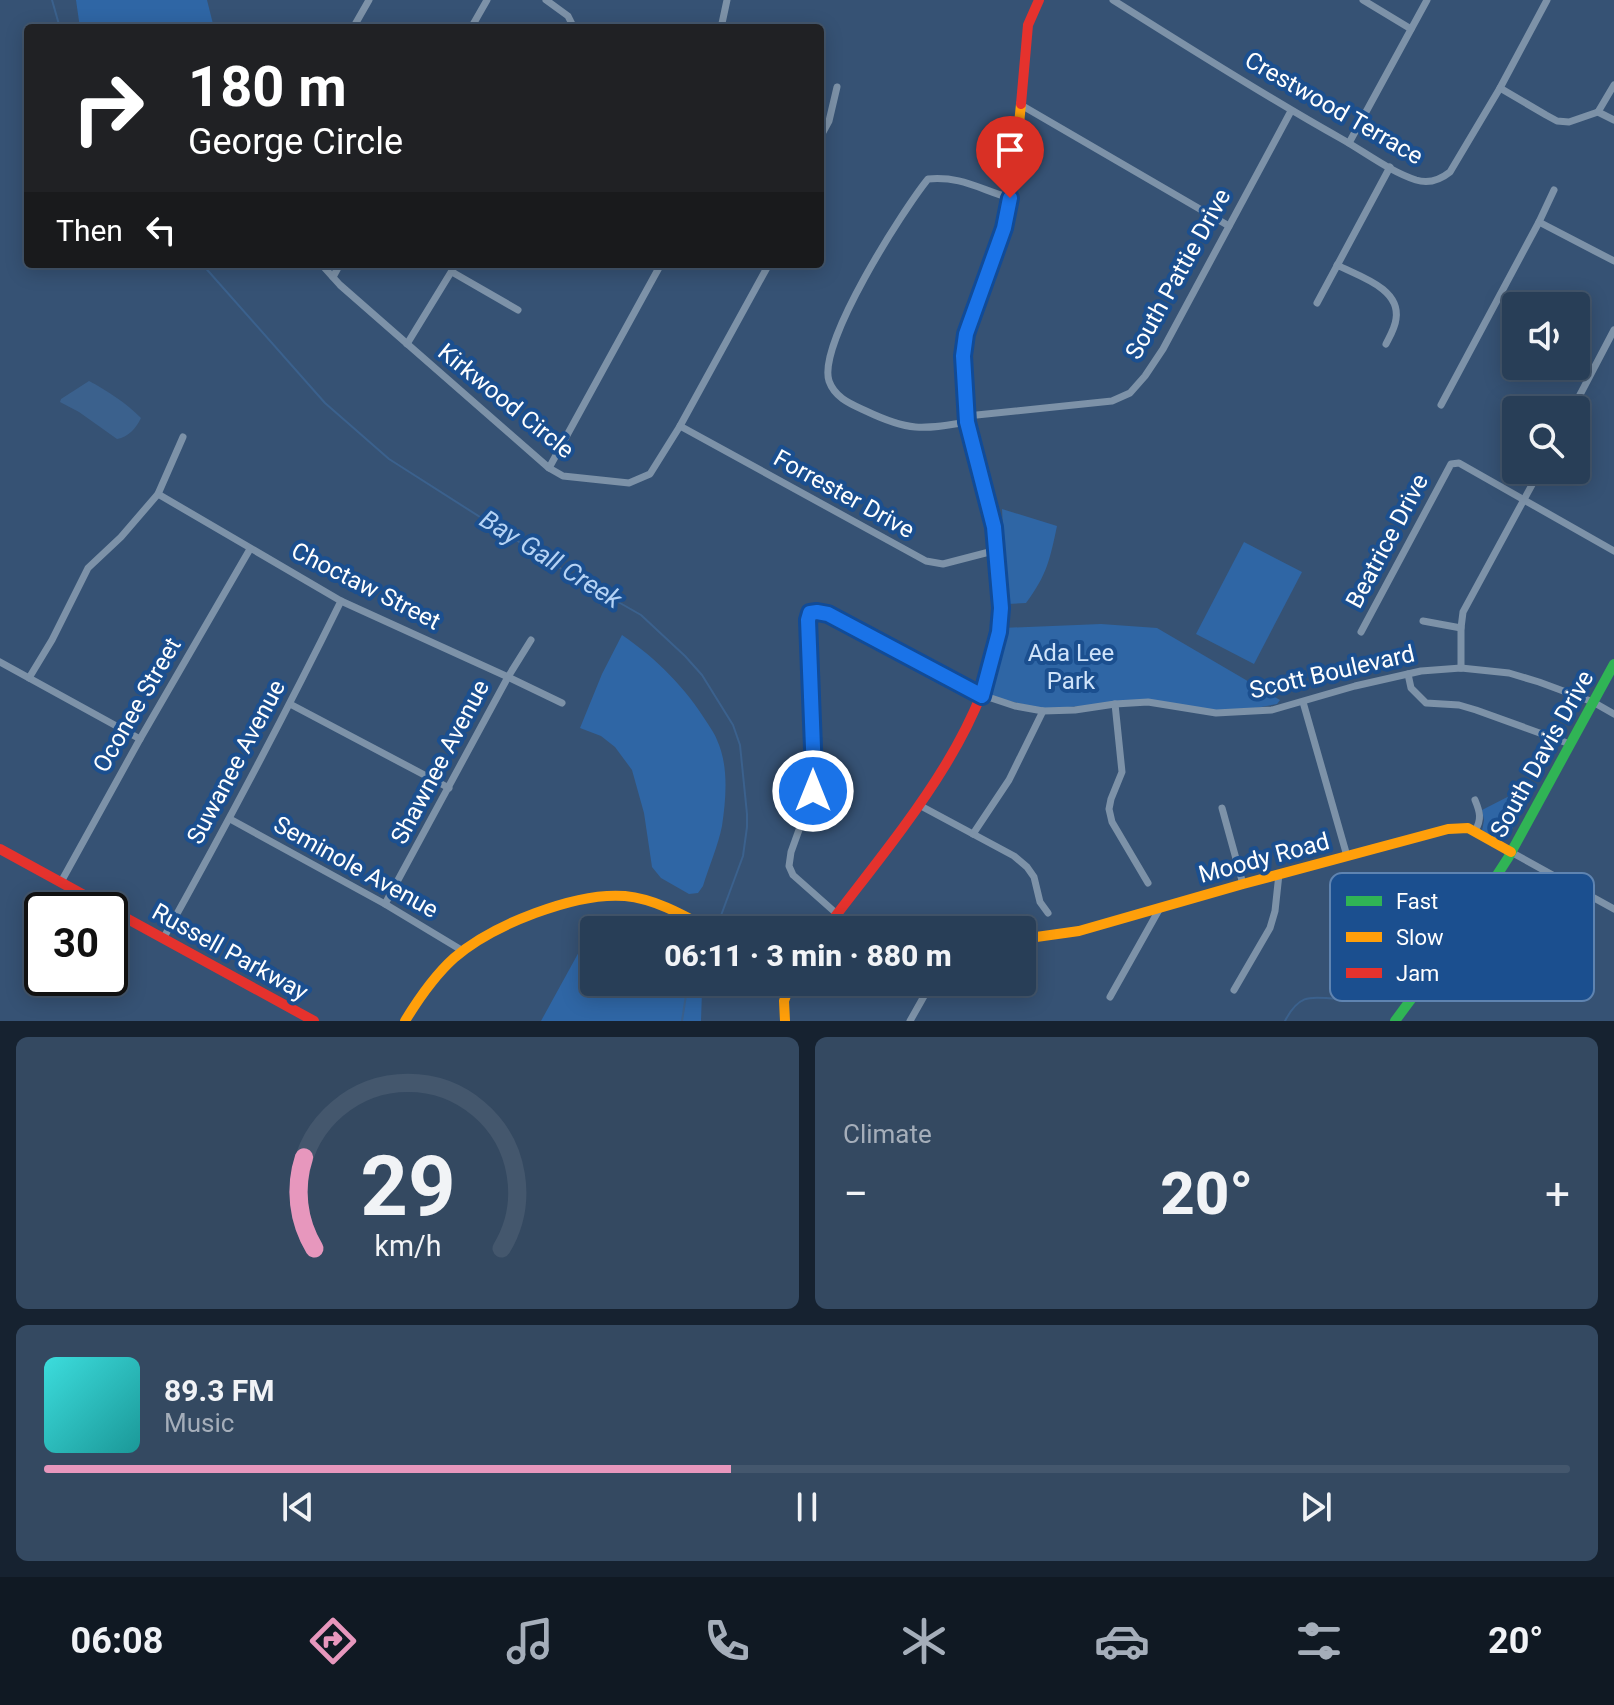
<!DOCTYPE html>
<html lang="en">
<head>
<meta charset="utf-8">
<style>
	body { margin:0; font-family:Roboto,sans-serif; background:#344961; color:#f1f3f6; height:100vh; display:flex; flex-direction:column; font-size:30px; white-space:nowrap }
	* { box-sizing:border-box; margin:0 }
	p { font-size:26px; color:#a5aeba }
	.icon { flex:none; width:44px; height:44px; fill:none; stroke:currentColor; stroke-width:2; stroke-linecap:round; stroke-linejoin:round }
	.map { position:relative; height:1021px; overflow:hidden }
	.drawer { display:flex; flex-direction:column; gap:16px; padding:16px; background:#162230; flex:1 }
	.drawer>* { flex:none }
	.banner { position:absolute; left:24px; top:24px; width:800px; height:244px; border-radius:8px; box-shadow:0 4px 20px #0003,0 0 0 2px #44576d; background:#202124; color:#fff; overflow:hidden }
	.controls { position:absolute; left:1502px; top:292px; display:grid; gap:16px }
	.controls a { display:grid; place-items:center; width:88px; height:88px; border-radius:8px; background:#283e57; box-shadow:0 4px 20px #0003,0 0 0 2px #44576d; font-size:40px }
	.speed { position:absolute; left:24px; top:892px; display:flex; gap:16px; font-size:40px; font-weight:700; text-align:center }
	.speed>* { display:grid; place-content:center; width:104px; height:104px; border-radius:50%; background:#283e57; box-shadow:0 4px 20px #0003,0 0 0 2px #44576d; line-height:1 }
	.speed .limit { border:4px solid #111; border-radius:12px; background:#fff; color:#111 }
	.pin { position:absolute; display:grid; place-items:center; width:68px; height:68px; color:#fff; margin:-82px -34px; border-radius:50% 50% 50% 0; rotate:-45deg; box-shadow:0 0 8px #0007 }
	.pin .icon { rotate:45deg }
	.me { position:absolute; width:88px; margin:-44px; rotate:0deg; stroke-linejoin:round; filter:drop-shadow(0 0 6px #0008) }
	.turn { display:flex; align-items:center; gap:28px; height:168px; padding:0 32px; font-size:36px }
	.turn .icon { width:104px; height:104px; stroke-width:2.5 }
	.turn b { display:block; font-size:56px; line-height:68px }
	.then { display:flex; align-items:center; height:76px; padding:0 32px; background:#0003; gap:16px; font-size:30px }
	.big { font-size:60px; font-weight:800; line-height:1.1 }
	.drawer .tile { flex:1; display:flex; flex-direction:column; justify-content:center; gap:12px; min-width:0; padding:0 28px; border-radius:12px; background:#344961 }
	.drawer .dial { align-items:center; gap:0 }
	.dial svg { height:208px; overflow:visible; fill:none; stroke:#44576d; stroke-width:7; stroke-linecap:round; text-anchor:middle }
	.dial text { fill:#f1f3f6; stroke:none }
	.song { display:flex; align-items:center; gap:24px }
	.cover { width:96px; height:96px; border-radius:12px; background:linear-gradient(135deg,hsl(180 70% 55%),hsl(180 70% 35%)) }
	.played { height:8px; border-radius:4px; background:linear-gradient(90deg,#e797bd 45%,#44576d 45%) }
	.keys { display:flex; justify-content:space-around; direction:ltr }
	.heat { display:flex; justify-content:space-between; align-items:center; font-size:44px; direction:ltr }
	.drawer .tiles { flex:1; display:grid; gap:16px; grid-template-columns:1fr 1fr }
	.tile:last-child { grid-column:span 2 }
	.trip { position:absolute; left:580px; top:916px; width:456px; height:80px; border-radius:8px; background:#283e57; box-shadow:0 4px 20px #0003,0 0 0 2px #44576d; font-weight:800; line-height:80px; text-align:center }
	.tabs { display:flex; height:128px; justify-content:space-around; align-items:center; background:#101923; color:#a5aeba }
	.tabs .icon { width:56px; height:56px }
	.tabs .selected { color:#e797bd }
	.tabs b { font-size:36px; color:#f1f3f6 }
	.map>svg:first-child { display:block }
	.green { fill:#2f66a5 }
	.water { fill:#3b618d }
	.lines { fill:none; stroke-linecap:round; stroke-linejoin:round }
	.stream { stroke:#3b618d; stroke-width:2 }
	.street { stroke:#7d92a8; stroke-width:7 }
	.fast { stroke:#30b455; stroke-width:10 }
	.slow { stroke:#ff9f0a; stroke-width:10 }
	.jam { stroke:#e5322d; stroke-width:10 }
	.route-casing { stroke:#114b97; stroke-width:20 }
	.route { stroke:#1a73e8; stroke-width:14 }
	.labels { text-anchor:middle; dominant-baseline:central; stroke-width:8; stroke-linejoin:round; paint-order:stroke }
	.street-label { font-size:24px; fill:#fff; stroke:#1b4f8f }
	.park-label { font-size:24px; fill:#cfe3fa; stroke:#1b4f8f }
	.water-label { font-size:26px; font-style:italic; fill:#b5d3f5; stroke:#1b4f8f }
	.key { fill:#1b4f8f; stroke:#5f84b1; stroke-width:2 }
	.key-label { font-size:22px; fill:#fff }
</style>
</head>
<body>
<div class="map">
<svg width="1614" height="1021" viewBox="0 0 1614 1021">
	<rect width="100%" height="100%" fill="#365274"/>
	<g class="green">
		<polygon points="76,0 207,0 214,28 80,28"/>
		<path d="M1002,509L1057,526C1050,559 1047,575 1026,603L1007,604Z"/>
		<polygon points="1244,542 1302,572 1254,664 1196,634"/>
		<polygon points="1101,624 1157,628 1280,700 1277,704 1245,710 1217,712 1148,701 1043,709 984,695 1002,628"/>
		<path d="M622,635C657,659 685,687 708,724C711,729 715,734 717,740C729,766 726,799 722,826C718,846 709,866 703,886L698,893L689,894L661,878L652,867L644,813L632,770L615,747L601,736L580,728L602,674Z"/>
		<polygon points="1525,788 1533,792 1507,838 1500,841 1482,831 1484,820 1482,810"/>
		<polygon points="620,915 655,921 679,930 606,930"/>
		<polygon points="594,940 594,982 698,982 702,991 701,1021 541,1021 580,950"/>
	</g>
	<path class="water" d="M89,381C108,391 126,403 141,418C136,428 129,437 117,439L79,412L60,402L61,399Z"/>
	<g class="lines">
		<g class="stream">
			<polyline points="52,0 60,28"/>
			<polyline points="202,264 325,403 389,459 571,575 641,615 685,656 702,675 733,725 740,745 747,814 747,827 743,856 716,929"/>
			<polyline points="682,1021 686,995 693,982"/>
			<path d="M1285,1021C1304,984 1321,1003 1350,998C1365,995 1378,986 1390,978"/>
		</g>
		<g class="street">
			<polyline points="546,0 568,16 574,28"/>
			<path d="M1113,0C1188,47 1263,95 1340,138C1365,152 1389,171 1416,180C1429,184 1440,180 1450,172L1500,88L1547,0"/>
			<polyline points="1363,0 1411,29"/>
			<polyline points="353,28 369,0"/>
			<polyline points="471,28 487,0"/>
			<polyline points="721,28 727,0"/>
			<polyline points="1500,88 1546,115 1557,121 1569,122 1598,112 1614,85"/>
			<polyline points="1021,105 1229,226"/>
			<polyline points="1598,112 1614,120"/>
			<polyline points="820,132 823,132 829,121 837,87"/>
			<polyline points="1349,143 1427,0"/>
			<polyline points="1539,222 1614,261"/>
			<polyline points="321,264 340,285 549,468 563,476 629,483 650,474 680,426 769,264"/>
			<path d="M1337,265C1358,276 1401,288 1396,319C1395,328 1390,336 1386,344"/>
			<polyline points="452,272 518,310"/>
			<polyline points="333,277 340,264"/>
			<polyline points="1317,303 1390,167"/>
			<polyline points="407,344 456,264"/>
			<polyline points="1441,405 1539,222 1554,190"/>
			<polyline points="1572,410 1614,330"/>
			<polyline points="967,416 1112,401 1130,393 1145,376 1163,349 1291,111"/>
			<path d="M967,422C922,430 908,431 866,411C851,404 835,398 829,381C817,344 903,210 928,179C961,176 979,189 1010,198"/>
			<polyline points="680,426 926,561 943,564 997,550"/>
			<polyline points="549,468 661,264"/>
			<polyline points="158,494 341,601 508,677 562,703"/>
			<polyline points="1423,621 1461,628"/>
			<polyline points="1361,632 1451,464 1459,463 1614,551"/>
			<polyline points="0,662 140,739"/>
			<polyline points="1461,668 1461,628 1463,612 1540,470"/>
			<polyline points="1408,674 1411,688 1426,703 1459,705 1476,710 1570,744"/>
			<polyline points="29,678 52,640 88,568 121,537 158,494 183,437"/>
			<polyline points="1303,702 1347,856"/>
			<polyline points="290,704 449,788"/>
			<polyline points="1115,704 1122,772 1111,799 1109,809 1112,822 1148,883"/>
			<path d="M1475,800C1480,812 1482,819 1475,831"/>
			<polyline points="919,805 1014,856 1027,867 1034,877 1040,902 1048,913"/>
			<polyline points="1222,808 1243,884"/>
			<polyline points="230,819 385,904 463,951"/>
			<polyline points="973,834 1009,780 1043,711"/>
			<polyline points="1511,852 1614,909"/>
			<polyline points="61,882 140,739 250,549"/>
			<polyline points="385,904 508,677 531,640"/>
			<polyline points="837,914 793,875 789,866 791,852 813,791 814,773 808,620 810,613 817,612 828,614 973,692 1015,706 1043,711 1075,710 1115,704 1148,702 1216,713 1272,710 1355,686 1421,671 1461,668 1509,673 1539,682 1593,702 1614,714"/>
			<path d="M163,939C225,828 285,715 341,601"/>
			<polyline points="1234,990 1270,928 1275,911 1279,874"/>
			<polyline points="1110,997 1160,908"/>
			<polyline points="910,1021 932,982"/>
		</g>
		<g class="fast">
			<polyline points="805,982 830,987 858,982"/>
			<polyline points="1395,1021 1457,937 1508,858 1614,664"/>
		</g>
		<g class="slow">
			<polyline points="998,569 994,527 967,422 963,356 966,334 1004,228 1016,154 1021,104"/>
			<polyline points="1022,939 1079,931 1243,884 1448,829 1468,828 1511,852"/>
			<path d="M405,1021C419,998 434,976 454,958C492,925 575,892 625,896C656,899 685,916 711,930"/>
			<polyline points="785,1021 784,1001 791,982"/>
		</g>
		<g class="jam">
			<polyline points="1021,104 1028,25 1039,0"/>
			<polyline points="0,849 314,1021"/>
			<path d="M825,930C890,843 983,740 999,630C1002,610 999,589 998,569"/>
		</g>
	</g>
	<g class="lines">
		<defs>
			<polyline id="route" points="813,791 814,773 808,620 810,613 817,612 828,614 982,696 999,632 1001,608 994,527 967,422 963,356 966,334 1004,228 1010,198"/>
		</defs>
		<use href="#route" class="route-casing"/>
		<use href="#route" class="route"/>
	</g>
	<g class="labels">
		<g class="street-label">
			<text transform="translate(1334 108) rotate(30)">Crestwood Terrace</text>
			<text transform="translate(1178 274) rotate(-61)">South Pattie Drive</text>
			<text transform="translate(506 401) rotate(39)">Kirkwood Circle</text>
			<text transform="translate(844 494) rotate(29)">Forrester Drive</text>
			<text transform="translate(1387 541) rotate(-62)">Beatrice Drive</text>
			<text transform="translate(366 586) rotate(27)">Choctaw Street</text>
			<text transform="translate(1332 672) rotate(-13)">Scott Boulevard</text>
			<text transform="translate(137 705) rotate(-60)">Oconee Street</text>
			<text transform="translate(1542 754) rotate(-61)">South Davis Drive</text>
			<text transform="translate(236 762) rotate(-62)">Suwanee Avenue</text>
			<text transform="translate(440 762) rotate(-62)">Shawnee Avenue</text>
			<text transform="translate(1264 858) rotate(-15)">Moody Road</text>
			<text transform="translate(356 867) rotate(29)">Seminole Avenue</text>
			<text transform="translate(230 952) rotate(29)">Russell Parkway</text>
		</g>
		<g class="park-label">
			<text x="1071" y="653">Ada Lee<tspan x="1071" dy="28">Park</tspan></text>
		</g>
		<g class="water-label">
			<text transform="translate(551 559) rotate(32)">Bay Gall Creek</text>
		</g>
	</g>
	<rect x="1330" y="873" width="264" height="128" rx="12" class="key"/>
	<rect x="1346" y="896" width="36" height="10" fill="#30b455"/>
	<rect x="1346" y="932" width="36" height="10" fill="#ff9f0a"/>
	<rect x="1346" y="968" width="36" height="10" fill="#e5322d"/>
	<g class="key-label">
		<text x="1396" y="909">Fast</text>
		<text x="1396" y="945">Slow</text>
		<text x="1396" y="981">Jam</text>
	</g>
</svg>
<div class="controls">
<a><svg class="icon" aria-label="sound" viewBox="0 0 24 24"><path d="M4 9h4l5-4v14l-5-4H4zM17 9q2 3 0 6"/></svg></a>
<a><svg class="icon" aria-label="search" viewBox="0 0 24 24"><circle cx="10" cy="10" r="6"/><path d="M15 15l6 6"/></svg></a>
</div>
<div class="speed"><div class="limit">30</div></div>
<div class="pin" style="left:1010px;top:198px;background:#d93025"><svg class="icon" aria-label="arrive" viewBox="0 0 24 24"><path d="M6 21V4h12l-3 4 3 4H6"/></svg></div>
<svg class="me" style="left:813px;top:791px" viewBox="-20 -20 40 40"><circle r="17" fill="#1a73e8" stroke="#fff" stroke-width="3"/><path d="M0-11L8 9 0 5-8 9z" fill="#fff"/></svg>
<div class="trip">06:11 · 3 min · 880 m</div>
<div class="banner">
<div class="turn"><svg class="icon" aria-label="right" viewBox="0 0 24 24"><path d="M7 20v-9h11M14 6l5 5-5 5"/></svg><div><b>180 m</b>George Circle</div></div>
<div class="then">Then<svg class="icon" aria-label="left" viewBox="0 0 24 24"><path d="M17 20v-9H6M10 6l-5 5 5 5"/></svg></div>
</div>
</div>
<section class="drawer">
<div class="tiles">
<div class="tile dial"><svg viewBox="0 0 100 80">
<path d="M14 69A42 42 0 1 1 86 69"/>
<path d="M14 69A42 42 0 0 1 10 34" stroke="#e797bd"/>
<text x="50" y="56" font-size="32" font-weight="700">29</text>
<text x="50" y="72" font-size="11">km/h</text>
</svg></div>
<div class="tile"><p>Climate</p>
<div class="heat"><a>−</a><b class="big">20°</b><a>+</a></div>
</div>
<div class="tile">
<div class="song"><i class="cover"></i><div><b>89.3 FM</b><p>Music</p></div></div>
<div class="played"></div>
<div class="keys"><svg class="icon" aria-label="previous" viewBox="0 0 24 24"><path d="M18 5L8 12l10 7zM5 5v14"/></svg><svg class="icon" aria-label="pause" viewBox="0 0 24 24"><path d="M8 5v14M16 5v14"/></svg><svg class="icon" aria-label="next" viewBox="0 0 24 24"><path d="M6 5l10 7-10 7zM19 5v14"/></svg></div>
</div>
</div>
</section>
<nav class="tabs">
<b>06:08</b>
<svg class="icon selected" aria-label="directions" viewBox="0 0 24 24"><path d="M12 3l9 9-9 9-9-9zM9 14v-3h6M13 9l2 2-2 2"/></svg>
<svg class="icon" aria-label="music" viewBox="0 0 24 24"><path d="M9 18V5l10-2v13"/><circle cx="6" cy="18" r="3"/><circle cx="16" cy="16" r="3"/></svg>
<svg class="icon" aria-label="phone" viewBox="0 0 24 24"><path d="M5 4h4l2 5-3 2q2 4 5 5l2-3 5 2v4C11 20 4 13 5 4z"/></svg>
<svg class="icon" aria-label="climate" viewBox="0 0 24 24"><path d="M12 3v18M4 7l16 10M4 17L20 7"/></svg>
<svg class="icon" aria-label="car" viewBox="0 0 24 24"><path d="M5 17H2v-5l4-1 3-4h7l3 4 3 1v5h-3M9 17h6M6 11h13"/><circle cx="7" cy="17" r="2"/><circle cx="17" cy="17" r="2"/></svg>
<svg class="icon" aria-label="filters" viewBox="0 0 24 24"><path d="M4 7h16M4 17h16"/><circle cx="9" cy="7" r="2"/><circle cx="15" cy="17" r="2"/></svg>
<b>20°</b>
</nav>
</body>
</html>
